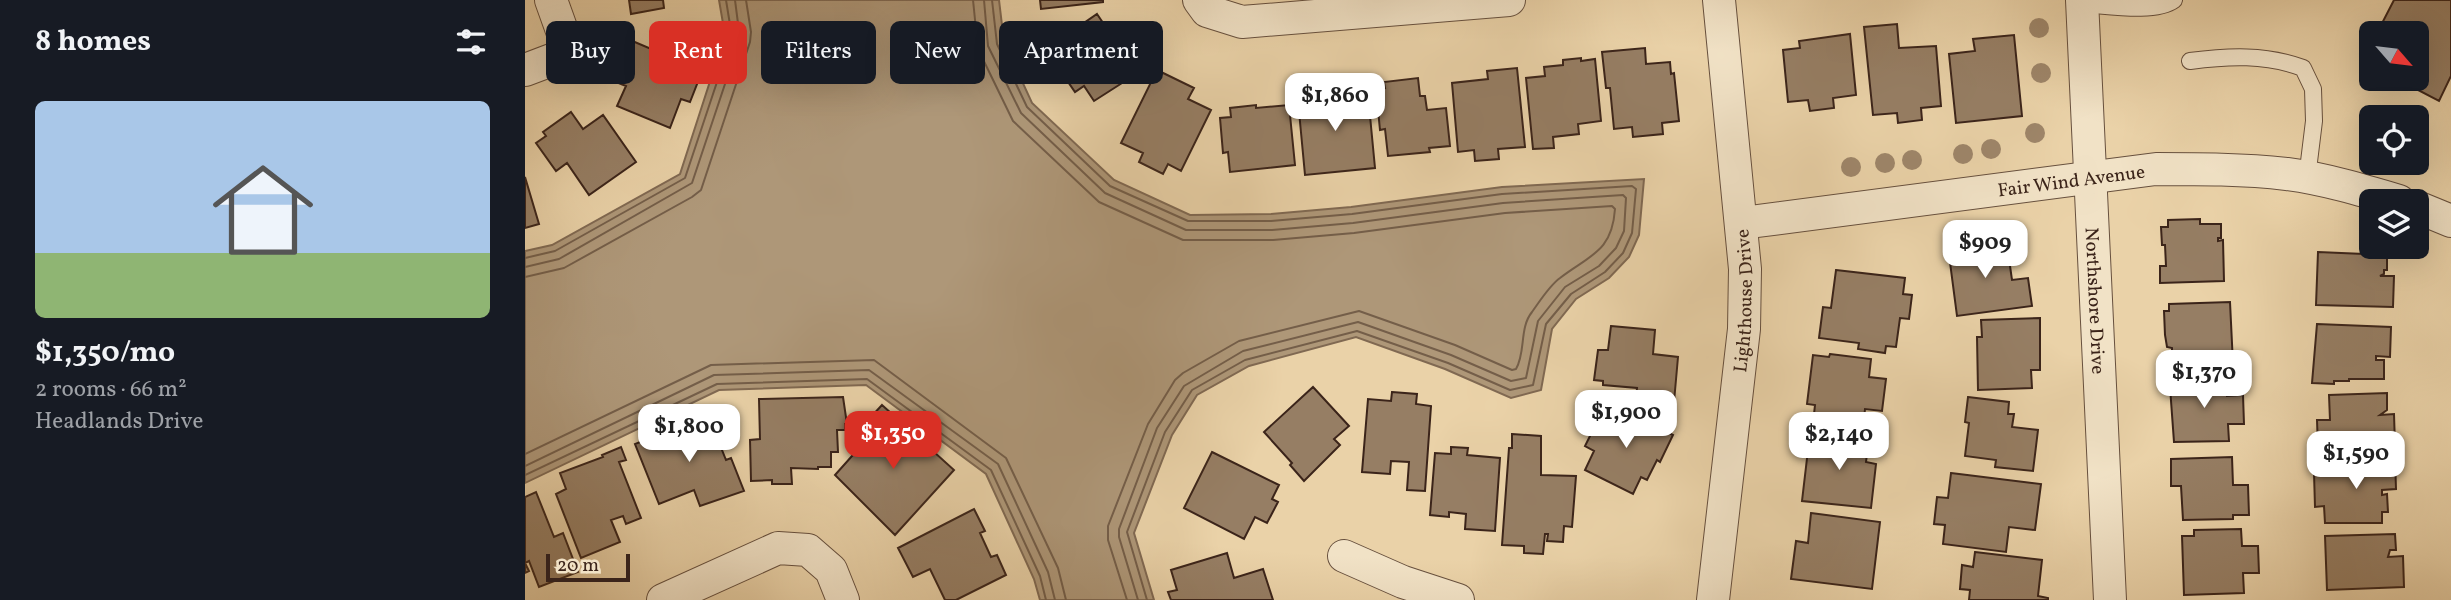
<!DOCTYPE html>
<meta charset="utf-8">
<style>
body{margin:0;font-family:Vollkorn,serif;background:#242831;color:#f1f3f6;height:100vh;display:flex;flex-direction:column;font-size:26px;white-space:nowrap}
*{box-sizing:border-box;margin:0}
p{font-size:23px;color:#9ea1a6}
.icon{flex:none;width:38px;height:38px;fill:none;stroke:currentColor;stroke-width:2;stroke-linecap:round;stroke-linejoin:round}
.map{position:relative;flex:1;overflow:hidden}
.drawer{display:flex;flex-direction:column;background:#171b24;width:525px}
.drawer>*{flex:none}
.guide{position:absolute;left:21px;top:21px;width:665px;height:63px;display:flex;gap:14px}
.needle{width:46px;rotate:118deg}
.fabs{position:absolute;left:1834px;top:21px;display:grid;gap:14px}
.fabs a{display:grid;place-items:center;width:70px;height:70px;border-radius:10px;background:#171b24;box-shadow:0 7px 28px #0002;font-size:35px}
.scale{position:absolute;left:21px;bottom:18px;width:84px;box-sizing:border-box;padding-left:7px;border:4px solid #3b241a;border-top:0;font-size:19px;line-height:24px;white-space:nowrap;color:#3b241a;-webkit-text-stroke:5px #f1e2c6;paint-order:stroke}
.price{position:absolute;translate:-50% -60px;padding:0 16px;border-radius:14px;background:#fff;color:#222;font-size:23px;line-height:46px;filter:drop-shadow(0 2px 4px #0008)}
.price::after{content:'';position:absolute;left:50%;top:42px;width:21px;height:16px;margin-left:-10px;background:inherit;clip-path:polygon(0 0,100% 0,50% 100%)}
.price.active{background:#d93025;color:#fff}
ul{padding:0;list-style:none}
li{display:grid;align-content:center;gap:14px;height:371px;padding:0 35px}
li span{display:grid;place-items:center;height:217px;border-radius:10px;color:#555}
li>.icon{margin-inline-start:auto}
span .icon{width:126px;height:126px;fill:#fffc;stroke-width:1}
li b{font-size:30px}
h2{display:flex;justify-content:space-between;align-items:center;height:84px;padding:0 35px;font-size:30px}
.chip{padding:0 24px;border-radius:10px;background:#171b24;box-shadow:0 7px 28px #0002;font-size:24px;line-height:63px}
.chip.active{background:#d93025;color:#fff}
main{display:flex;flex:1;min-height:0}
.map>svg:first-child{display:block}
</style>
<main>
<section class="drawer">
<h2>8 homes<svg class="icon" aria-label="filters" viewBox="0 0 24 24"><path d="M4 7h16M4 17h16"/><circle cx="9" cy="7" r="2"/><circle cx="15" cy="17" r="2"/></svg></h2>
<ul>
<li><span style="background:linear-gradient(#a9c7e8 70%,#8fb573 0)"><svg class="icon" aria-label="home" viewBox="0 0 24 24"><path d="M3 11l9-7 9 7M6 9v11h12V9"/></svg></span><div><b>$1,350/mo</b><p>2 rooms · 66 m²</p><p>Headlands Drive</p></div></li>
</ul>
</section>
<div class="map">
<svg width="1926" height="600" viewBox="0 0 1926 600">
<rect width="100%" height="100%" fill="#ead2a8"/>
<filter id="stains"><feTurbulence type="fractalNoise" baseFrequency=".00286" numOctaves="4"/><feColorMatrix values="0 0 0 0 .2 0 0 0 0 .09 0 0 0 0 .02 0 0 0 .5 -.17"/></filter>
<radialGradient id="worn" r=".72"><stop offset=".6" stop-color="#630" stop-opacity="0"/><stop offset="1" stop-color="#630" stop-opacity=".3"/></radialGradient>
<path fill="#ae9778" stroke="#806952" stroke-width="2" d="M 194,0 L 474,0 L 479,42 L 507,103 L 589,180 L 665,215 L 746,214 L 826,207 L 977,187 L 1119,179 L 1114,235 L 1104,257 L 1084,278 L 1051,299 L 1027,329 L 1016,390 L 986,398 L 920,369 L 831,337 L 724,366 L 672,395 L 647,435 L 609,533 L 629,600 L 515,600 L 509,579 L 461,474 L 341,385 L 194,390 L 0,483 L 0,251 L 27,245 L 155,174 L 200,35 Z"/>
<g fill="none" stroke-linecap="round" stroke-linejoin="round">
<path stroke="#745e49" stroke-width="2" d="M 448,0 L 453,49 L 488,121 L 574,202 L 658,240 L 748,240 L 829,233 L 980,213 L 1087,206 L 1090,209 C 1087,252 1065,255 1035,278 C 1024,286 1015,301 1007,312 C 994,328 1001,352 991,369 L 987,370 L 930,345 L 834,311 L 714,341 L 658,373 L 650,380 L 623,424 L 583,526 L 583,540 L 602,600
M 459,0 L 463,46 L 496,113 L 580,193 L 661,230 L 747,230 L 828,223 L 978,203 L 1098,195 L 1101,198 L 1099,231 L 1091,248 L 1074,266 L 1040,287 L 1013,321 L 1001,378 L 986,381 L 926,355 L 833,322 L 718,351 L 659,386 L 632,428 L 594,529 L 594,537 L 613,600
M 467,0 L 472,44 L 502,107 L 585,186 L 663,221 L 746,221 L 827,214 L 977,194 L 1107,186 L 1111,189 L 1107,233 L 1098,253 L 1080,272 L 1046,294 L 1021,324 L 1008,385 L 985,390 L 923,363 L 832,331 L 720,360 L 667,390 L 640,432 L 602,532 L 622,600
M 0,258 L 30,251 L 160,178 L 207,37 L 201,0
M 0,267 L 34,259 L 167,183 L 215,39 L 210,0
M 0,277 L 39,268 L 167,197 L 176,190 L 225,42 L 226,32 L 221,0
M 0,454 L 186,365 L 349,360 L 481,458 L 533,568 L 541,600
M 0,466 L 189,375 L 344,370 L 473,464 L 523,572 L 530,600
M 0,475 L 192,384 L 342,379 L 466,470 L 515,576 L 521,600"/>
</g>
<path fill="#967e64" stroke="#3b241a" stroke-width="2" d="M 104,0 L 138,0 L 139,8 L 106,14 Z
M 515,0 L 578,0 L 578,2 L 516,9 Z
M 1869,0 L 1926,0 L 1926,76 L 1914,101 L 1872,79 L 1892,79 L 1892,33 L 1852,33 Z
M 572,14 L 585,33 L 593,27 L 622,67 L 569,101 L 559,86 L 550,92 L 537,73 L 546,67 L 534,48 L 561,31 L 556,25 Z
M 1372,24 L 1374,48 L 1411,46 L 1416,106 L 1396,108 L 1397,120 L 1373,123 L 1372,113 L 1348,115 L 1339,27 Z
M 1325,34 L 1331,95 L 1308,98 L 1309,108 L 1285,111 L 1283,100 L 1263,102 L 1258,50 L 1275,48 L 1274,41 Z
M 1489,35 L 1497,116 L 1431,123 L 1424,54 L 1450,51 L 1448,39 Z
M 98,37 L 131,51 L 127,60 L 174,79 L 165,102 L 156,99 L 145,128 L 92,106 L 101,86 L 81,78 Z
M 1120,48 L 1121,64 L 1145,62 L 1146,74 L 1149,73 L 1154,121 L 1137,123 L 1138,134 L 1108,137 L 1107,127 L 1089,129 L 1085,88 L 1081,88 L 1077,52 Z
M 1056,58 L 1056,61 L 1070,59 L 1076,121 L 1053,124 L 1054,134 L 1028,137 L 1029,148 L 1008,149 L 1001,78 L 1020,76 L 1019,67 L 1038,65 L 1038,60 Z
M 992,68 L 1000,147 L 973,149 L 974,159 L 950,161 L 949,150 L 933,152 L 927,83 L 963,79 L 962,71 Z
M 632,70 L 669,88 L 663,99 L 686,110 L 656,171 L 643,164 L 638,174 L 614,162 L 618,153 L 596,143 Z
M 893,78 L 895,96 L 900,96 L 902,110 L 921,108 L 925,146 L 904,148 L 905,152 L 863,156 L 860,129 L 855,130 L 851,89 L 860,88 L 859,82 Z
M 802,87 L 805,113 L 821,111 L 820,97 L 843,95 L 850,168 L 780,175 L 772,90 Z
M 731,105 L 731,108 L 764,105 L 770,165 L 705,172 L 703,152 L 698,153 L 695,118 L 706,117 L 705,108 Z
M 46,112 L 58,129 L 78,115 L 111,162 L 64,195 L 42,163 L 31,171 L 11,143 L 21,136 L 18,132 Z
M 0,177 L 14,224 L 0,228 Z
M 1675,219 L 1675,224 L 1696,224 L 1696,238 L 1693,238 L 1693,241 L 1698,240 L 1699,281 L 1635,283 L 1635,266 L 1641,266 L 1640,245 L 1637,245 L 1636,227 L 1643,227 L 1643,220 Z
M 1475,240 L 1477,260 L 1484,259 L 1487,280 L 1503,278 L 1507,306 L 1432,316 L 1423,247 Z
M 1793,252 L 1862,255 L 1862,270 L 1859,270 L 1859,274 L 1855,276 L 1869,276 L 1868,307 L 1791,305 Z
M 1311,270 L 1380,278 L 1378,294 L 1387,295 L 1384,319 L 1375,318 L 1371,347 L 1361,346 L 1360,353 L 1333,349 L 1334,343 L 1294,338 L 1298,307 L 1306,308 Z
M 1705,302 L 1708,364 L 1662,365 L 1661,360 L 1647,361 L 1647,348 L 1642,347 L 1640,335 L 1639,311 L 1644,311 L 1644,304 Z
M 1515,318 L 1515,370 L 1506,370 L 1507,388 L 1453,390 L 1452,337 L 1457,337 L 1456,320 Z
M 1792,324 L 1866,327 L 1865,357 L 1851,356 L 1851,360 L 1859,360 L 1859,379 L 1824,379 L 1824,381 L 1809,381 L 1809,384 L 1787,383 Z
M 1086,326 L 1130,330 L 1128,354 L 1153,357 L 1149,402 L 1111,398 L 1112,388 L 1078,385 L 1078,381 L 1069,380 L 1073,350 L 1083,350 Z
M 1305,354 L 1346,359 L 1344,377 L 1361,379 L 1357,411 L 1340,409 L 1338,429 L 1288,423 L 1290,405 L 1282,404 L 1288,355 L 1304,357 Z
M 1702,376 L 1702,396 L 1718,395 L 1719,424 L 1703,424 L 1704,441 L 1649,442 L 1645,387 L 1655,387 L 1655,377 Z
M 788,387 L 824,426 L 809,439 L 815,445 L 779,481 L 765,465 L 767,463 L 739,432 Z
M 867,392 L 892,394 L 891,404 L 906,406 L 900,491 L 882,490 L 884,462 L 866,461 L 865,474 L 837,472 L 843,399 L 866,401 Z
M 1862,393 L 1862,410 L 1855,415 L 1869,414 L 1870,446 L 1793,449 L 1792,420 L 1805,420 L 1804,395 Z
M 318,397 L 322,424 L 320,424 L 320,430 L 312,430 L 313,452 L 306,452 L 306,467 L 293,467 L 293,469 L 266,468 L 267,484 L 247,484 L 247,480 L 226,481 L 225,440 L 235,439 L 234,399 Z
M 1443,397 L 1484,402 L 1483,414 L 1489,414 L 1487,427 L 1513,430 L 1508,471 L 1470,467 L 1471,460 L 1440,456 L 1444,423 L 1440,422 Z
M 357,405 L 429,470 L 370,535 L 310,475 L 344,437 L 335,429 Z
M 1091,406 L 1148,435 L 1135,462 L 1132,460 L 1122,480 L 1116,477 L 1108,494 L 1060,470 L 1069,451 L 1060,446 L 1070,426 L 1079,431 Z
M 183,415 L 201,460 L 206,458 L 219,491 L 175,506 L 169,490 L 134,504 L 110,444 Z
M 1291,432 L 1344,438 L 1341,462 L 1351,464 L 1346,508 L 1277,501 L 1283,450 L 1289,451 Z
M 987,434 L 1016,436 L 1016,475 L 1051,476 L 1047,527 L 1039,526 L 1038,542 L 1022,541 L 1023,534 L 1020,534 L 1018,554 L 999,553 L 999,546 L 977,545 L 984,448 L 987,448 Z
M 96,447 L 101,460 L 94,462 L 116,518 L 101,524 L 98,516 L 86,520 L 95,542 L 56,558 L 31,494 L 41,489 L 35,473 L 78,457 L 77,455 Z
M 926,447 L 943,448 L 942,455 L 975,458 L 970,531 L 940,529 L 941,514 L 924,512 L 924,517 L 905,515 L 910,453 L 926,454 Z
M 687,452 L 754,485 L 747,499 L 753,502 L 742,523 L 730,517 L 719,539 L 659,508 Z
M 1707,457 L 1708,485 L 1723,485 L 1724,515 L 1708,515 L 1708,519 L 1658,520 L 1656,486 L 1646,486 L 1646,459 Z
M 1870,459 L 1871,489 L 1857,490 L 1857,495 L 1862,494 L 1863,512 L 1857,512 L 1857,523 L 1800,523 L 1799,506 L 1790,507 L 1789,473 L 1813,473 L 1812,461 Z
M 1426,473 L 1516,484 L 1510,530 L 1484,527 L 1481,552 L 1418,544 L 1420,525 L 1409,524 L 1412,497 L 1423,498 Z
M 11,492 L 29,537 L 38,533 L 53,572 L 14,587 L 4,561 L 0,563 L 4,571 L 0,573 L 0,497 Z
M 449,509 L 460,531 L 455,533 L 466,557 L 472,555 L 481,575 L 431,600 L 420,600 L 405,569 L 388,577 L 373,548 Z
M 1286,513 L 1355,522 L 1347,589 L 1266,579 L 1271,541 L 1283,543 Z
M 1716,529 L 1717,546 L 1733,546 L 1734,573 L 1718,573 L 1719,593 L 1659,595 L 1657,536 L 1669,536 L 1669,530 Z
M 1870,534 L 1871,550 L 1865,550 L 1863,557 L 1878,556 L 1879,587 L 1802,590 L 1800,536 Z
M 1450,552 L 1517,560 L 1513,596 L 1523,598 L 1523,600 L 1444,600 L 1445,590 L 1435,589 L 1437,565 L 1448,567 Z
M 702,553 L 709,578 L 738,569 L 748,600 L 646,600 L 643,592 L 652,590 L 646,570 Z"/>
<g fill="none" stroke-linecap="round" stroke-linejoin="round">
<defs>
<path id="service" d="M 1557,4 C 1580,5 1630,14 1649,0
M 1665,61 C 1703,56 1741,54 1778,68 L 1788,89 L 1789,121 L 1782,178"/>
<g id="minor">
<path d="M 674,0 L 682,11 L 717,22 L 984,0"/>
<path id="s1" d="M 1557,0 L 1585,600"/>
<path d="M 0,70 L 45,53 L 26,0"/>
<path d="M 1892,207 L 1926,221"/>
<path id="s2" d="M 1217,223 L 1631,169 C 1675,169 1718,169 1762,174 C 1800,179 1837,190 1874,201"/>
<path d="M 819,556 L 878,582 L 933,600"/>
<path d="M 138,600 L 253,548 L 283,550 L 306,570 L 318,600"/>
<path id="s3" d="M 1188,600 L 1219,329 L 1220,269 L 1194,0"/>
</g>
</defs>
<use href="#service" stroke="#67503e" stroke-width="18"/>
<use href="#minor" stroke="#67503e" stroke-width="34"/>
<use href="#service" stroke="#f1e2c6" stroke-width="16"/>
<use href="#minor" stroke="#f1e2c6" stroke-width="32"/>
</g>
<g fill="#9e866a">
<circle cx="1514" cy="28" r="10"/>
<circle cx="1516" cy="73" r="10"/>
<circle cx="1510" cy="133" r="10"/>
<circle cx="1466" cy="149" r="10"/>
<circle cx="1438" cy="154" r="10"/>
<circle cx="1387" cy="160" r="10"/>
<circle cx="1360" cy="163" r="10"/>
<circle cx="1326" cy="167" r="10"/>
</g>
<g text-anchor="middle" stroke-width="5" stroke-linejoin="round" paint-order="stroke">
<g font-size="19" fill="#3b241a" stroke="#f1e2c6">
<text dy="7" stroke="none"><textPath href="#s2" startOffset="332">Fair Wind Avenue</textPath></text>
<text dy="7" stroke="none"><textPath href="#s3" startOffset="301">Lighthouse Drive</textPath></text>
<text dy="7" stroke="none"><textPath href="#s1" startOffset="301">Northshore Drive</textPath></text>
</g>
</g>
<rect width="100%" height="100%" filter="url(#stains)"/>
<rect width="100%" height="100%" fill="url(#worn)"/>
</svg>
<div class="fabs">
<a><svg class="needle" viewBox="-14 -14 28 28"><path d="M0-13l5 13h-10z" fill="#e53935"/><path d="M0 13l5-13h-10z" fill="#9ea1a6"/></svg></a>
<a><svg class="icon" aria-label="locate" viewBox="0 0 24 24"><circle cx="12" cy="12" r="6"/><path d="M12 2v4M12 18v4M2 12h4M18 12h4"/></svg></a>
<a><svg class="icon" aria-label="layers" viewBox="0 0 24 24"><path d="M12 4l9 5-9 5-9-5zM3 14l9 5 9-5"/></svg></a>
</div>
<div class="scale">20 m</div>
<b class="price" style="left:810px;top:133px">$1,860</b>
<b class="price" style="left:1460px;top:280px">$909</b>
<b class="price" style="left:1679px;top:410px">$1,370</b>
<b class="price" style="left:1101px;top:450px">$1,900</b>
<b class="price" style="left:164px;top:464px">$1,800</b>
<b class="price active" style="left:368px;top:471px">$1,350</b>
<b class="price" style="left:1314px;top:472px">$2,140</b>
<b class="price" style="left:1831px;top:491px">$1,590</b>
<div class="guide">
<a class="chip">Buy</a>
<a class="chip active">Rent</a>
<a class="chip">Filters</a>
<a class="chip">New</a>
<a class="chip">Apartment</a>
</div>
</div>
</main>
